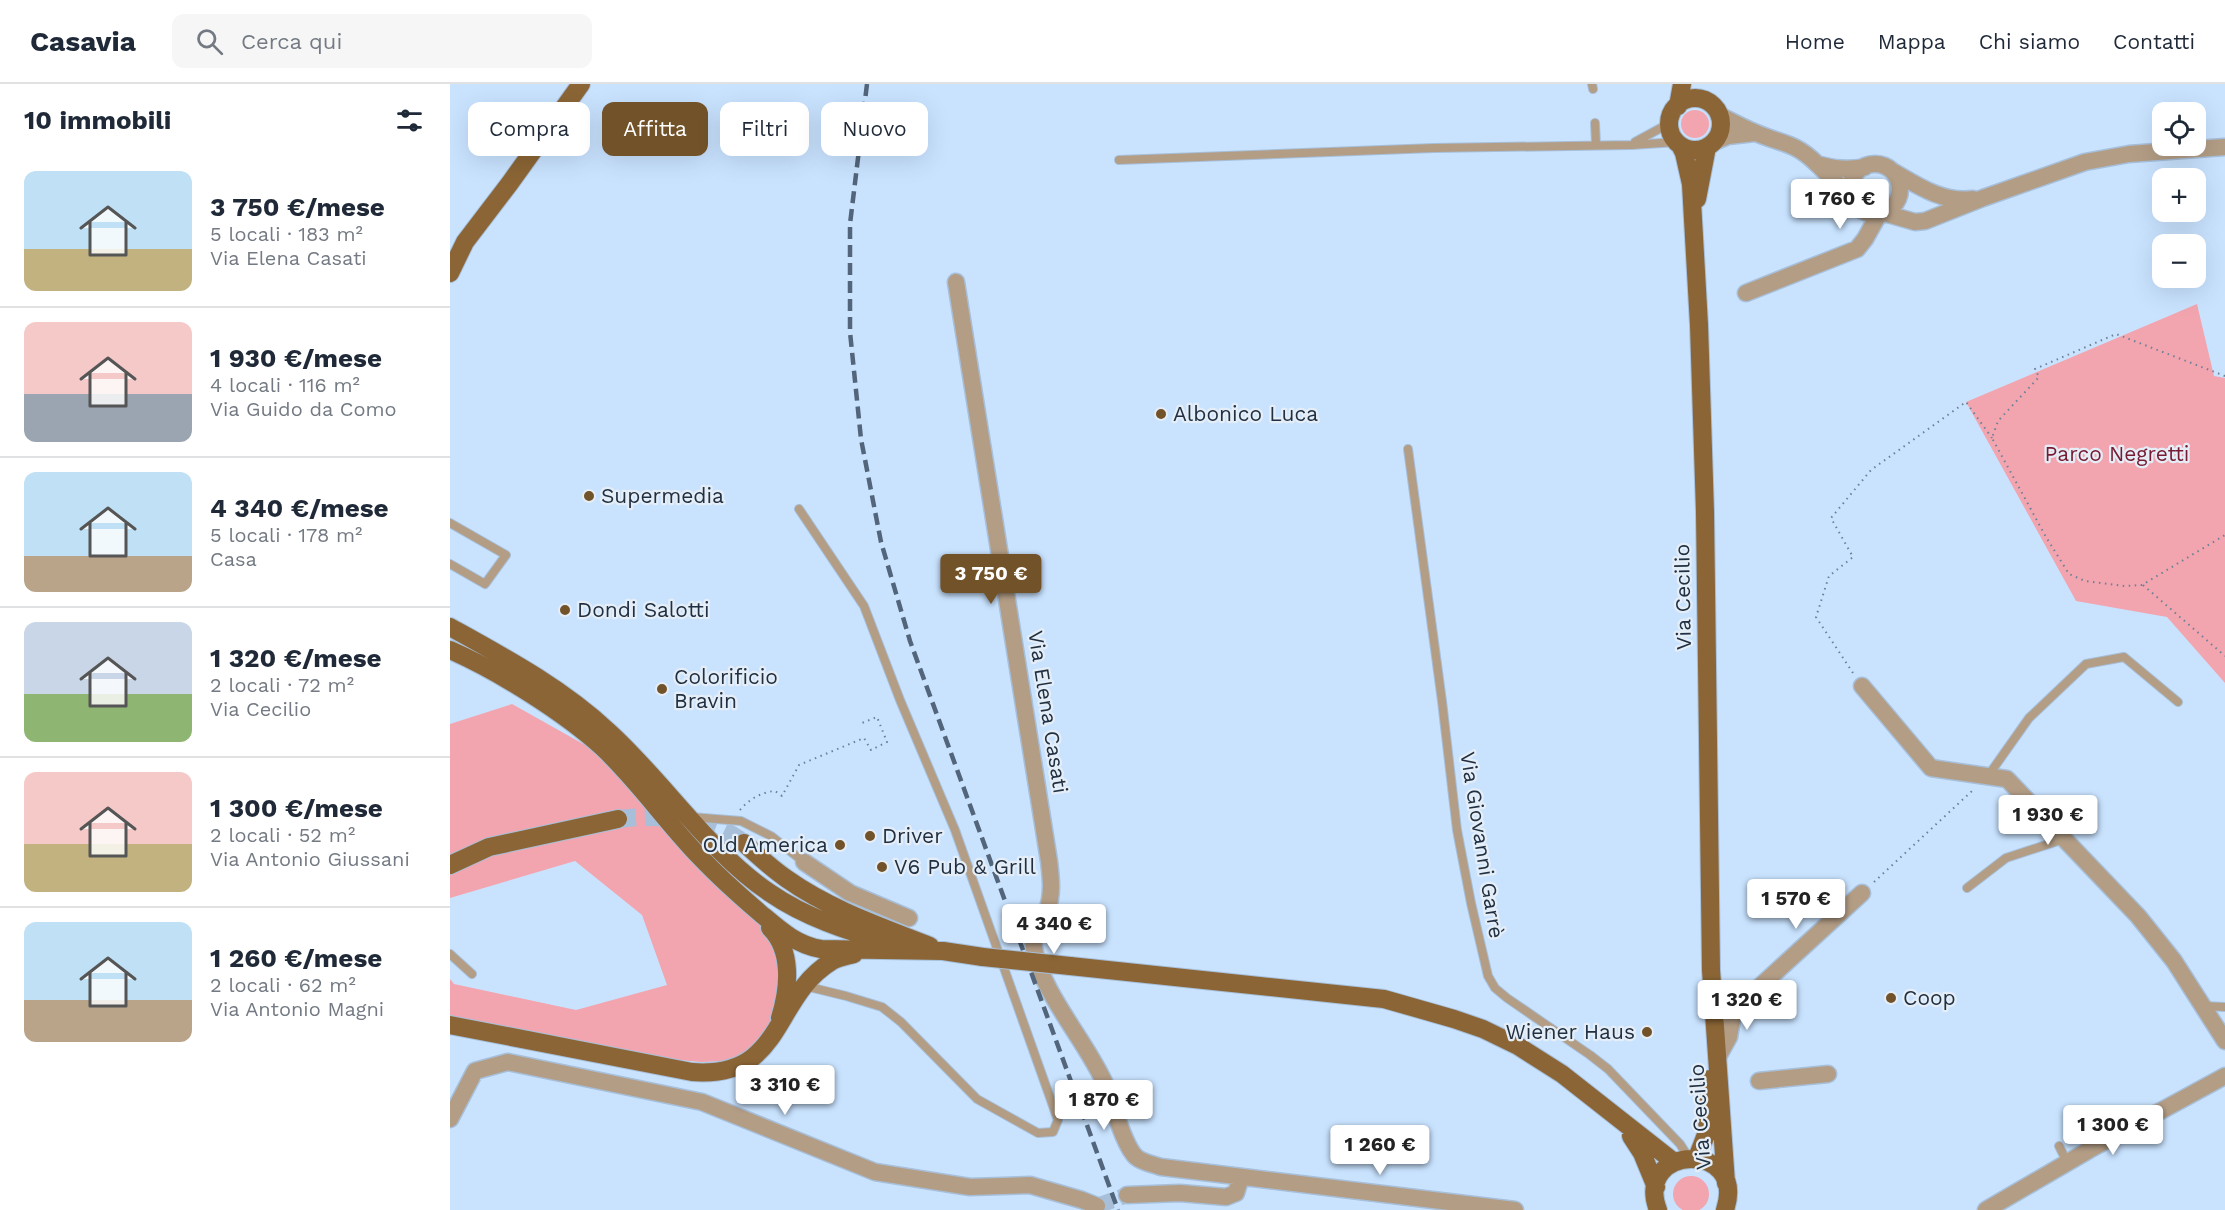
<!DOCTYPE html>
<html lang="it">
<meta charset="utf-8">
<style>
body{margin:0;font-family:"Work Sans",sans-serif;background:#f6f6f7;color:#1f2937;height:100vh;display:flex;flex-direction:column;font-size:22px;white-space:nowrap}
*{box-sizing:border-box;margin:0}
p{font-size:20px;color:#747a83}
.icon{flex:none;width:33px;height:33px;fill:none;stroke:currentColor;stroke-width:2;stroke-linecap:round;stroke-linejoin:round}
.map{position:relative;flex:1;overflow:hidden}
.panel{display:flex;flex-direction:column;background:#fff;width:450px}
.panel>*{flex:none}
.top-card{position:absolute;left:18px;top:18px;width:570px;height:54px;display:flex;gap:12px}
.controls{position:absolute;left:1702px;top:18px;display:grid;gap:12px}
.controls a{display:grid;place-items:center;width:54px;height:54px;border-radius:12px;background:#fff;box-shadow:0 6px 24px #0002;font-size:30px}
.price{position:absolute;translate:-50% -51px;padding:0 14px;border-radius:6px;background:#fff;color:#222;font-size:20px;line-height:39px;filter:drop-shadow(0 2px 3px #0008)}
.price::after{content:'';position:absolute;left:50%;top:36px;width:18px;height:14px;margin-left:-9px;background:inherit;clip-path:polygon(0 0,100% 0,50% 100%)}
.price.current{background:#725228;color:#fff}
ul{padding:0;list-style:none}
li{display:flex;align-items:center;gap:18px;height:150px;padding:0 24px}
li+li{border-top:2px solid #e0e1e3}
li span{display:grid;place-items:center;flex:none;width:168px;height:120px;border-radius:12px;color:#555}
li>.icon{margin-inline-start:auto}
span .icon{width:72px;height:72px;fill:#fffc;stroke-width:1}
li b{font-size:26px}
h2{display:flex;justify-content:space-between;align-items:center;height:72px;padding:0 24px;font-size:26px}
.pill{padding:0 21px;border-radius:12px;background:#fff;box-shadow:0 6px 24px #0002;font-size:21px;line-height:54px}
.pill.current{background:#725228;color:#fff}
header{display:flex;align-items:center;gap:36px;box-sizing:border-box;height:84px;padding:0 30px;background:#fff;border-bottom:2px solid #e0e1e3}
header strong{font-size:28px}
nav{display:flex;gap:33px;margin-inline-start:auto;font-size:21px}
.search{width:420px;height:54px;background:#f6f6f7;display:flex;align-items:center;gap:15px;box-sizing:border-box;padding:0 21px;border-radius:12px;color:#747a83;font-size:22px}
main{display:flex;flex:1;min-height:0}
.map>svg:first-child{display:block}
</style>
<header>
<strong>Casavia</strong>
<div class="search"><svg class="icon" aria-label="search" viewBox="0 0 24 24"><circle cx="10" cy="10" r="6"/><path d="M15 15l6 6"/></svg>Cerca qui</div>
<nav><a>Home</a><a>Mappa</a><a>Chi siamo</a><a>Contatti</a></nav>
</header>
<main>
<section class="panel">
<h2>10 immobili<svg class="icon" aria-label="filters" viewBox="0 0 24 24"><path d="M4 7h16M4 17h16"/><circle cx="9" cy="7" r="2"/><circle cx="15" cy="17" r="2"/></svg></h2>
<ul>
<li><span style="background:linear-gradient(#bfe0f5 65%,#c2b280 0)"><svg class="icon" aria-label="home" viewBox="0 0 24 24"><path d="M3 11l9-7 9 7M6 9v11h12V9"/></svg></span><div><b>3 750 €/mese</b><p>5 locali · 183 m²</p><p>Via Elena Casati</p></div></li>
<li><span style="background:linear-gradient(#f6c9c9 60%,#9aa5b1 0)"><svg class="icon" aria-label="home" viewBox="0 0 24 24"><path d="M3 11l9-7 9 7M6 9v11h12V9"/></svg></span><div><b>1 930 €/mese</b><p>4 locali · 116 m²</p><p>Via Guido da Como</p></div></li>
<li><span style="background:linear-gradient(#bfe0f5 70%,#b9a48a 0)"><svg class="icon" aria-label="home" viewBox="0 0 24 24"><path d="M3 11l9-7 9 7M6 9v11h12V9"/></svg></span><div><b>4 340 €/mese</b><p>5 locali · 178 m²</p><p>Casa</p></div></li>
<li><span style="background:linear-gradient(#c9d6e8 60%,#8fb573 0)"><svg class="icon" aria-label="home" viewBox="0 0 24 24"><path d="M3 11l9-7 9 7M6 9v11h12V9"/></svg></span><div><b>1 320 €/mese</b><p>2 locali · 72 m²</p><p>Via Cecilio</p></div></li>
<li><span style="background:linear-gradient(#f6c9c9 60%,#c2b280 0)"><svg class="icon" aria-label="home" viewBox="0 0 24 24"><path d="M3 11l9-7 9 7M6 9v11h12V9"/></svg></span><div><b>1 300 €/mese</b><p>2 locali · 52 m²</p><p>Via Antonio Giussani</p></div></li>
<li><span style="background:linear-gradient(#bfe0f5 65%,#b9a48a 0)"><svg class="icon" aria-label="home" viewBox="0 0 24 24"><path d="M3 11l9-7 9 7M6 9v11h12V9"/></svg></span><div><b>1 260 €/mese</b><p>2 locali · 62 m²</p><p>Via Antonio Magni</p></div></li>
</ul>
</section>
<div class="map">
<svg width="1775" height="1126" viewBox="0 0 1775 1126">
<rect width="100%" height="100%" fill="#c9e3ff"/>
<path fill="#f2a5af" d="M1231 40a14 14 0 1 1 28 0a14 14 0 1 1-28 0Z
M 1747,220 L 1764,292 L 1775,294 L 1775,599 L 1717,533 L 1626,517 L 1516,318 Z
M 62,620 L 160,675 L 320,847 L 331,885 L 324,932 L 316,946 L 303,963 L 292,972 L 277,977 L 251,978 L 217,975 L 0,932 L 0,895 L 4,900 L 126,926 L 217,901 L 192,831 L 125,777 L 0,814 L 0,640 Z
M1223 1110a18 18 0 1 1 36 0a18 18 0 1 1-36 0Z"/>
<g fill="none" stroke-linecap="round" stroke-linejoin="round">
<path stroke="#a7bfd9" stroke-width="16" stroke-dasharray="16 8" stroke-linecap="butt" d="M 647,1122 L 677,1111"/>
<path stroke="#a7bfd9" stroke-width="18" stroke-dasharray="18 9" stroke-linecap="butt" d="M 168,735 C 208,730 261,733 294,759"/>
<defs>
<path id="lane" d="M 1142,0 L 1143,5
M 1145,39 L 1146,61
M 1185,58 L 1220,39
M 669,76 L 984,64 L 1181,61 L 1227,58
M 958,365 L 992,617 L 1007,746 L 1021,819 L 1038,892 L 1045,904 L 1057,914 L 1140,971 L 1158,985 L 1230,1060 L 1239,1074
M 349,425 L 414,522 L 450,616 L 505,746 L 608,1036 L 603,1048 L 588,1049 L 527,1015 L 451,938 L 432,923 L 396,912 L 355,902
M 0,439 L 56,471 L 35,500 L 0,480
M 1538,692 L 1579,634 L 1636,580 L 1674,573 L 1728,618
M 241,733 L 291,737 L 321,752 L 354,778
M 1517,804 L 1556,774 L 1614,755
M 0,870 L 22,890
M 1754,922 L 1775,923
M 1631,1050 L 1639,1066
M 1609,1062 L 1617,1078"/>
<path id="street" d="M 1269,31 C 1281,37 1292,43 1304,48 C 1330,60 1344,57 1367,80
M 1264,58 L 1278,52 L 1305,49
M1400 105a25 25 0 1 1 50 0a25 25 0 1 1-50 0Z
M 1444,88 C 1468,102 1493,119 1523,115
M 1402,114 L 1367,80 C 1384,85 1397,86 1415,83
M 1434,129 L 1465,138 L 1475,137 L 1533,114 L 1635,78 L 1679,70 L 1775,63
M 506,198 L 599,777 C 601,794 603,810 597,827 C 593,840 581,850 584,864 C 591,909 638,959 656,1002 C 663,1019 673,1061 686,1073 C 693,1079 703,1080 711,1083 L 1065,1126
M 1296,209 L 1407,165 L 1415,155 L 1429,130
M 1412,602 L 1481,684 L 1557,695 L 1688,832 L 1724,877 L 1775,957
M 354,778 L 400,809 L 459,834
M 1264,906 L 1304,908
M 1269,971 L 1279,953 L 1283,930 L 1304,908 L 1412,809
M 1309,997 L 1378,990
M 0,1035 L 25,987 L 58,978 L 252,1018 L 425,1088 L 520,1103 L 580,1101 L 632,1116 L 647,1122 L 645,1126
M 677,1111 L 730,1109 L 776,1113 L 786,1109 L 791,1093
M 1536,1126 L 1639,1066 L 1775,992"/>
<path id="primary" d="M1219 40a26 26 0 1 1 52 0a26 26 0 1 1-52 0Z
M 1228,22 L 1232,0
M 1230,61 L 1234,69 L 1241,100 L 1249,241 L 1255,428 L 1261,886 L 1276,1099
M 1247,115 L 1257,63
M 0,189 L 15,158 L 60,99 L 131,0
M 0,543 C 56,574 112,604 159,648 C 214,698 259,768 320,809 C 355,833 397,847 437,858
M 0,566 C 48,587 115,629 153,664 C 189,698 216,738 250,773 C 269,793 289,811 310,829 C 329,845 346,861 371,865 L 493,867 L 533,873
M 294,759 C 307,771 321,784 337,795 C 379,825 432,843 480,862
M 0,781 L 39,763 L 168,735
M 320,844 C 343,867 339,905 330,934
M 620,882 L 934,915 L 1004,935 L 1033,945 L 1068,962 L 1112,990 L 1224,1078
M 0,941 L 242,988 C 335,995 321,914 382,877 C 389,873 397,872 404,870
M 1181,1052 L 1192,1069 L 1206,1103
M 1247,1074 L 1257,1048 L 1260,995
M 1208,1126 C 1183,1060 1298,1056 1275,1126"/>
</defs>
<use href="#lane" stroke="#a7bfd9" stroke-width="10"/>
<use href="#street" stroke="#a7bfd9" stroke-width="19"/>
<use href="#primary" stroke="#a7bfd9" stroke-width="20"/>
<path stroke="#6c8197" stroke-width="2" stroke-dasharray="1.5 4.5" stroke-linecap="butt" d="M 1775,292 L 1666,250 L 1585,285 L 1589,293 L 1548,337 L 1542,354 L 1596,453 L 1619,490 L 1635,497 L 1674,502 L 1692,501 L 1775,451
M 1693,501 L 1775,572
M 1403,589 L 1366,533 L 1379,492 L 1403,473 L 1381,434 L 1421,386 L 1516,318 L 1542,354
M 290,726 C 299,715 312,708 325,707 L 332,712 L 349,681 L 414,654 L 421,666 L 437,658 L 427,633 L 412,639
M 1424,798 L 1523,706"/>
<use href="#lane" stroke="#b39d85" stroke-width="8"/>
<use href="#street" stroke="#b39d85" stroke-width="16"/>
<use href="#primary" stroke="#8b6535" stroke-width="18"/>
<path stroke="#52657a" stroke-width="4.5" stroke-dasharray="12 6" stroke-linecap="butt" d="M 417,0 L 400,140 L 400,248 L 411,355 L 431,458 L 460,557 L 668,1126"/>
<defs>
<path id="primary-bridge" d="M 533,873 L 620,882"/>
</defs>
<use href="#primary-bridge" stroke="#a7bfd9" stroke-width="20" stroke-linecap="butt"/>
<use href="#primary-bridge" stroke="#8b6535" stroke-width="18"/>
</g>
<g fill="#725228" stroke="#e5eef7" stroke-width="2">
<circle cx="711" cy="330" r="6"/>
<circle cx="139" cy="412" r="6"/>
<circle cx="115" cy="526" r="6"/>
<circle cx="212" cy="605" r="6"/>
<circle cx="420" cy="752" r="6"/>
<circle cx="390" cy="761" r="6"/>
<circle cx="432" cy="783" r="6"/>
<circle cx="1441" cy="914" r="6"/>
<circle cx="1197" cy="948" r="6"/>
</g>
<g text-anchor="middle" stroke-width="4.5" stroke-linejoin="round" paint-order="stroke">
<g font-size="21" fill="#203042" stroke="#e5eef7" text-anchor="start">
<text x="723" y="337">Albonico Luca</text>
<text x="151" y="419">Supermedia</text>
<text x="127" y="533">Dondi Salotti</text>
<text x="224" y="600">Colorificio<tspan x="224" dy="24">Bravin</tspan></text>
<text x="432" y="759">Driver</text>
<text x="378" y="768" text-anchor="end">Old America</text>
<text x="444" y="790">V6 Pub &amp; Grill</text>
<text x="1453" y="921">Coop</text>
<text x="1185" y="955" text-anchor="end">Wiener Haus</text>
</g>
<g font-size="21" fill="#761b32" stroke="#e5eef7">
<text x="1667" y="377">Parco Negretti</text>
</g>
<g font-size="21" fill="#203042" stroke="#e5eef7">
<text transform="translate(1233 513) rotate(-91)" y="7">Via Cecilio</text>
<text transform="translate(598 628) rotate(81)" y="7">Via Elena Casati</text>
<text transform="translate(1032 761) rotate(81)" y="7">Via Giovanni Garrè</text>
<text transform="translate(1250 1033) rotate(-94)" y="7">Via Cecilio</text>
</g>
</g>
</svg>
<div class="controls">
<a><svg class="icon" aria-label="locate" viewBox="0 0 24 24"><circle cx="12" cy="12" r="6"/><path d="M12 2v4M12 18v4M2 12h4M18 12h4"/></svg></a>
<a>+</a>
<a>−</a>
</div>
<b class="price" style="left:1390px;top:146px">1 760 €</b>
<b class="price current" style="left:541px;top:521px">3 750 €</b>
<b class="price" style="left:1598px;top:762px">1 930 €</b>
<b class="price" style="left:1346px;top:846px">1 570 €</b>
<b class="price" style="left:604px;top:871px">4 340 €</b>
<b class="price" style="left:1297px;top:947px">1 320 €</b>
<b class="price" style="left:335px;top:1032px">3 310 €</b>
<b class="price" style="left:654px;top:1047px">1 870 €</b>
<b class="price" style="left:1663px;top:1072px">1 300 €</b>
<b class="price" style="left:930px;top:1092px">1 260 €</b>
<div class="top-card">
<a class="pill">Compra</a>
<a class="pill current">Affitta</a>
<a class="pill">Filtri</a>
<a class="pill">Nuovo</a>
</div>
</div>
</main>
